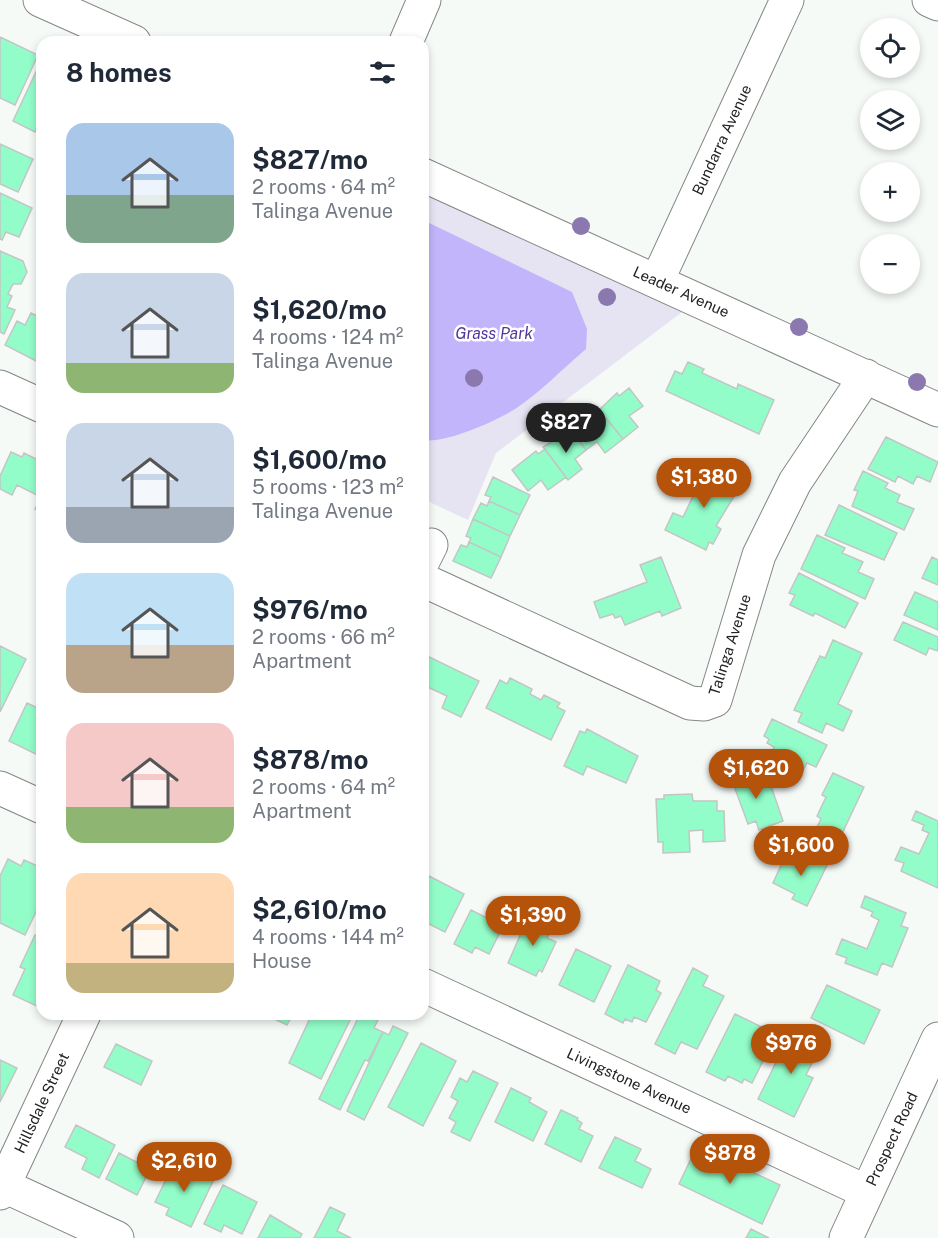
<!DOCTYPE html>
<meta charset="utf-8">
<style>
body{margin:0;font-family:"Public Sans",sans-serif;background:#f2f2f3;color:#1f2937;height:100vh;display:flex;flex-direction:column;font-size:22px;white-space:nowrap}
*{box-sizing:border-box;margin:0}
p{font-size:20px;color:#747a83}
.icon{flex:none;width:33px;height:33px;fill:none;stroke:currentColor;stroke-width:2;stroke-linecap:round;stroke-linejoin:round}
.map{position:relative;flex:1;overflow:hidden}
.drawer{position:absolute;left:36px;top:36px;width:393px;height:984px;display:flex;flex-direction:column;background:#fff;border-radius:18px;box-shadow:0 3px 9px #0003}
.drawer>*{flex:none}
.controls{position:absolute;left:860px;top:18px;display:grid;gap:12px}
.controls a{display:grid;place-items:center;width:60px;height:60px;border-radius:50%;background:#fff;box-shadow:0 3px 9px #0003;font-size:30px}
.price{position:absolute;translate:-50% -51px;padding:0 14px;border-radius:21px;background:#b45309;color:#fff;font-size:20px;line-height:39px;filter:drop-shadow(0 2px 3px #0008)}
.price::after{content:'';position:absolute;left:50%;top:36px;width:18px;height:14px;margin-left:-9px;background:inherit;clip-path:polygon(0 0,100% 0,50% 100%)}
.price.selected{background:#222;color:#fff}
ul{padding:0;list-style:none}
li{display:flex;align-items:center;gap:18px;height:150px;padding:0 30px}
li span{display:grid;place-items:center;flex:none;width:168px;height:120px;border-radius:18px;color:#555}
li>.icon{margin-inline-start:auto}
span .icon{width:72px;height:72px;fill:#fffc;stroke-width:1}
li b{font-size:26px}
h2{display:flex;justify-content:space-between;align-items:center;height:72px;padding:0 30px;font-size:26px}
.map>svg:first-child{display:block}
</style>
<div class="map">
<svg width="938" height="1238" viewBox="0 0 938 1238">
<rect width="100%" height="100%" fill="#f5faf7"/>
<path fill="#e6e4f3" d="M 423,189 L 686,309 L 496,453 L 468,520 L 423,499 Z"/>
<path fill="#c2b5fb" d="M 423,220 L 572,292 L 587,329 L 586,349 C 563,368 540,393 515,409 C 496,421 445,444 423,440 Z"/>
<path fill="#93fdc9" stroke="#c2c6c4" stroke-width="1.5" d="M 0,37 L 38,55 L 15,105 L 0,98 Z
M 42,59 L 42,118 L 35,132 L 13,121 Z
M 0,144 L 33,159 L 18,192 L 0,184 Z
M 0,193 L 32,208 L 19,237 L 6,232 L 2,240 L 0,239 Z
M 0,251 L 23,261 L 27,272 L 21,284 L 13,284 L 8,294 L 12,296 L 7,307 L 15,310 L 4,334 L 0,332 Z
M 31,313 L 41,318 L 42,316 L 42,364 L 5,345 L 17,321 L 25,325 Z
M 688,362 L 704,369 L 702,373 L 737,389 L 738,384 L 774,400 L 759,434 L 666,391 L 675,371 L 682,374 Z
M 629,388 L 643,406 L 629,416 L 638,427 L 623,439 L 599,410 L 617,393 L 619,396 Z
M 597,407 L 623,439 L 605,453 L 597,442 L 586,450 L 571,430 Z
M 571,430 L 586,450 L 575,459 L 582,469 L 568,480 L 543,447 Z
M 886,437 L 938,462 L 930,482 L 917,476 L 913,484 L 898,476 L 895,482 L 868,469 Z
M 545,449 L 566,477 L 548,490 L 541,480 L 528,491 L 512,470 L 536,451 L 538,454 Z
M 11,452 L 22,457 L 24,453 L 42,462 L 42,512 L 35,509 L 41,497 L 17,485 L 12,495 L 0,489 L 0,476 Z
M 697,468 L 704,471 L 706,468 L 734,481 L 730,490 L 736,493 L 716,526 L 721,529 L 713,544 L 709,542 L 706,550 L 665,530 L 673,513 L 683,517 L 697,488 L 689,484 Z
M 863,471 L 888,483 L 885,488 L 900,495 L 897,502 L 914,509 L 904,530 L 852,506 L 858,491 L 854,490 Z
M 493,477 L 530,495 L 520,515 L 489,501 L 491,497 L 485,495 Z
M 489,501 L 520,515 L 510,536 L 473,519 L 481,503 L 487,506 Z
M 839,505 L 897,533 L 884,560 L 825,535 Z
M 473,519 L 510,536 L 501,557 L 469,542 L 471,538 L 466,536 Z
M 817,535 L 845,548 L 842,553 L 863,562 L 858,572 L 874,579 L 865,599 L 801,569 Z
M 469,542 L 501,557 L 491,578 L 453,561 L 461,545 L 467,547 Z
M 661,557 L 681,608 L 662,616 L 660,611 L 625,625 L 621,616 L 615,618 L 613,614 L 600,618 L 594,602 L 647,582 L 640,565 Z
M 932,557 L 938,560 L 938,585 L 922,578 Z
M 799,573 L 858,603 L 845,628 L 815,613 L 813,616 L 790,605 L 795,595 L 789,593 Z
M 915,592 L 938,602 L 938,630 L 904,615 Z
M 903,622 L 938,637 L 938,651 L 929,648 L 926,655 L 894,640 Z
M 833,640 L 862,653 L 838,704 L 852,711 L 843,731 L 826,723 L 822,733 L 798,722 L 802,713 L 794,710 L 820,656 L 825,658 Z
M 0,646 L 26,659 L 0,712 Z
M 423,654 L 479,681 L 461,717 L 442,708 L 447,696 L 423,685 Z
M 510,678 L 532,689 L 530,694 L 541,700 L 544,695 L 560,703 L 557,707 L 565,711 L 551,740 L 486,708 L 500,680 L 507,684 Z
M 27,703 L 42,710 L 42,757 L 9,741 Z
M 772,719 L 827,745 L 816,767 L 807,763 L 802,772 L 770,757 L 774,747 L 767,743 L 769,739 L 764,736 Z
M 587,729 L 638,756 L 626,783 L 587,766 L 583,775 L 564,766 L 580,731 L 585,733 Z
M 749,768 L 754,782 L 761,779 L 763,785 L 770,783 L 783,821 L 759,830 L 756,821 L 748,824 L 730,775 Z
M 833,773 L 864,787 L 839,840 L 816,829 L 821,819 L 817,816 L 826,797 L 822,795 Z
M 692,794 L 693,801 L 717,801 L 717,811 L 724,811 L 725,841 L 703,842 L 703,830 L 689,831 L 690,852 L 663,853 L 663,842 L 658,842 L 656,799 L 664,799 L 664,795 Z
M 916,811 L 938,821 L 938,888 L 901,871 L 904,863 L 895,860 L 901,847 L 919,854 L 929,833 L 922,830 L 924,825 L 912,820 Z
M 797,854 L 806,859 L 808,854 L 828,863 L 807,906 L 792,899 L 795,894 L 773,883 L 783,861 L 792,865 Z
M 8,859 L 21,866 L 24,860 L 42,868 L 42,899 L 25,935 L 0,923 L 0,876 Z
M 429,876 L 464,894 L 445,932 L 423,921 L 423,887 Z
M 865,896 L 906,913 L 901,926 L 908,928 L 892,967 L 882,963 L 877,975 L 845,963 L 847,958 L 836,954 L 842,939 L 867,949 L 879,920 L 871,916 L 873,912 L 861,907 Z
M 471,910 L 503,926 L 489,954 L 475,947 L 472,953 L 454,944 Z
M 529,915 L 553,926 L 547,938 L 556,942 L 542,972 L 539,970 L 536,976 L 508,963 Z
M 42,932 L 42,999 L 39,1007 L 13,995 L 25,969 L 20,967 L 35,935 L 39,937 Z
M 576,949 L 611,966 L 594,1002 L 559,985 Z
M 628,965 L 660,981 L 656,990 L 661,993 L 646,1022 L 634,1017 L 632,1022 L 625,1019 L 623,1023 L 605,1014 Z
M 693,968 L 708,976 L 703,986 L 724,996 L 697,1049 L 681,1042 L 675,1054 L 655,1044 Z
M 827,985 L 880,1010 L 864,1044 L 811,1018 Z
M 264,1014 L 293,1014 L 287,1025 Z
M 312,1014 L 353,1014 L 321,1079 L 289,1063 Z
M 360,1014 L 378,1020 L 374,1028 L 383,1032 L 368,1061 L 365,1060 L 340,1110 L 319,1099 Z
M 735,1014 L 770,1031 L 757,1057 L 763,1061 L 752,1083 L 744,1079 L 742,1083 L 728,1076 L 725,1081 L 706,1072 Z
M 393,1026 L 408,1033 L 364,1120 L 347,1111 L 383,1032 L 389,1035 Z
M 792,1030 L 821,1045 L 806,1075 L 813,1078 L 794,1117 L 758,1099 Z
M 421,1043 L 456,1061 L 423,1126 L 388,1107 Z
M 116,1044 L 152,1061 L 141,1085 L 104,1067 Z
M 0,1060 L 17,1068 L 0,1102 Z
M 473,1071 L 498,1083 L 470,1141 L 451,1132 L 456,1122 L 449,1118 L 458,1101 L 451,1097 L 460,1078 L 467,1082 Z
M 511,1088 L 531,1098 L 529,1102 L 547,1112 L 533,1141 L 495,1122 Z
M 561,1110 L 578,1118 L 577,1120 L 582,1123 L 579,1129 L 593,1136 L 581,1162 L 545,1144 Z
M 76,1125 L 115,1145 L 99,1178 L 82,1169 L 87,1158 L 65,1147 Z
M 615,1137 L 641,1149 L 635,1161 L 651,1169 L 642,1188 L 599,1168 Z
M 697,1146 L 780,1185 L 762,1224 L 679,1184 Z
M 119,1153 L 150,1169 L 137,1195 L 106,1179 Z
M 175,1161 L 214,1179 L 191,1227 L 166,1215 L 169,1208 L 155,1202 Z
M 223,1185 L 257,1202 L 242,1234 L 224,1225 L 221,1232 L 204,1224 Z
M 330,1207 L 345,1214 L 337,1231 L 351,1238 L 314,1238 Z
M 270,1215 L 302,1234 L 300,1238 L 258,1238 Z
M 751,1229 L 769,1238 L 746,1238 Z"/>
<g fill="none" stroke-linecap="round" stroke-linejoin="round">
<defs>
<path id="minor" d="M 40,0 L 134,42
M 929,0 L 938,4
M 406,42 L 424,0
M 423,175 L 938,410
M 657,281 L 787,0
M 0,387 L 42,406
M 423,561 L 431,545
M 423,580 L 690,703 L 704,704 L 715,700 L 759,555 L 795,482 L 866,376
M 0,788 L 42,807
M 423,985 L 867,1192
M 0,1184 L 117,1238
M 0,1193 L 84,1014"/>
<path id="major" d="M 846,1238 L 938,1039"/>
</defs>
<use href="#minor" stroke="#848785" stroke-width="35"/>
<use href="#major" stroke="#848785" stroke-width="35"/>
<use href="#minor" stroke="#fff" stroke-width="33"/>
<use href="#major" stroke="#fff" stroke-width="33"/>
</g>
<g fill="#8b78ae">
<circle cx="581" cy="226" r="9"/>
<circle cx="607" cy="297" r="9"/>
<circle cx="799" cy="327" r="9"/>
<circle cx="474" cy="378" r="9"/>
<circle cx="917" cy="382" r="9"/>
</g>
<g text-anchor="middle" stroke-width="5" stroke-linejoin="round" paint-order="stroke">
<g font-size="15" fill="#222423" stroke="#fff">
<text transform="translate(722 140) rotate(-65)" y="5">Bundarra Avenue</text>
<text transform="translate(681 292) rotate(24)" y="5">Leader Avenue</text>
<text transform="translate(730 645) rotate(-72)" y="5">Talinga Avenue</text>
<text transform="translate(629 1081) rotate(25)" y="5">Livingstone Avenue</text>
<text transform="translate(42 1103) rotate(-65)" y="5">Hillsdale Street</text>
<text transform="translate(892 1139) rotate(-65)" y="5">Prospect Road</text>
</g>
<g font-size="16" font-style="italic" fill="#54379a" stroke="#fff">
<text x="494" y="339">Grass Park</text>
</g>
</g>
</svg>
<div class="controls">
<a><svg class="icon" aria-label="locate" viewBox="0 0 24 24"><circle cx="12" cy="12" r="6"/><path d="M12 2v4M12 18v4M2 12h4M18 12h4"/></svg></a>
<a><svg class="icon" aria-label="layers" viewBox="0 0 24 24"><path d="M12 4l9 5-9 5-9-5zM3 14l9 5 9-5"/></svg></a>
<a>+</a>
<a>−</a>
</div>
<b class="price selected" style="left:566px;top:454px">$827</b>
<b class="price" style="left:704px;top:509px">$1,380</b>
<b class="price" style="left:756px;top:800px">$1,620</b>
<b class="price" style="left:801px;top:877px">$1,600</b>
<b class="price" style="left:533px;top:947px">$1,390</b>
<b class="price" style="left:791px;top:1075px">$976</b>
<b class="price" style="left:730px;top:1185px">$878</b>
<b class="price" style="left:184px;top:1193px">$2,610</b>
<section class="drawer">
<h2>8 homes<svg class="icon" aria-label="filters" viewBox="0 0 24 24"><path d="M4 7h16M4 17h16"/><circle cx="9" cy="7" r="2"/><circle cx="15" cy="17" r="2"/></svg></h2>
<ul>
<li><span style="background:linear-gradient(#a9c7e8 60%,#7fa58c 0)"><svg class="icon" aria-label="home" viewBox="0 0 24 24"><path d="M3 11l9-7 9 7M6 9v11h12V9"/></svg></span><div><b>$827/mo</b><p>2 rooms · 64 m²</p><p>Talinga Avenue</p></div></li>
<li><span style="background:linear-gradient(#c9d6e8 75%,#8fb573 0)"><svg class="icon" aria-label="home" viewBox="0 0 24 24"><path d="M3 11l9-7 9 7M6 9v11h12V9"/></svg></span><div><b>$1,620/mo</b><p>4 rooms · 124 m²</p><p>Talinga Avenue</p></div></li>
<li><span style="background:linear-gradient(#c9d6e8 70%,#9aa5b1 0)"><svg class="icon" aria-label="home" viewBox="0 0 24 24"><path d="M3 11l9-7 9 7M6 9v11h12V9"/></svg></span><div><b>$1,600/mo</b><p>5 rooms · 123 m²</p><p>Talinga Avenue</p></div></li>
<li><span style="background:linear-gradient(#bfe0f5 60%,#b9a48a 0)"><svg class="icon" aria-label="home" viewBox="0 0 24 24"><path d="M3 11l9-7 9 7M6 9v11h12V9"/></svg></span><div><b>$976/mo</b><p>2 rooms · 66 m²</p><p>Apartment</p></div></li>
<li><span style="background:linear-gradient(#f6c9c9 70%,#8fb573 0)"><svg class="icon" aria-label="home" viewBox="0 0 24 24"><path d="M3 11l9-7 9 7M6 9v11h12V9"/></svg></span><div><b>$878/mo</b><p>2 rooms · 64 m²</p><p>Apartment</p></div></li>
<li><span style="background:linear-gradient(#ffd9b3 75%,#c2b280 0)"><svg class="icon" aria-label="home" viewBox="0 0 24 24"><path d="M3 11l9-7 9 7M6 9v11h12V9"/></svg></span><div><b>$2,610/mo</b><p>4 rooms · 144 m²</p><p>House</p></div></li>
</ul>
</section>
</div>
